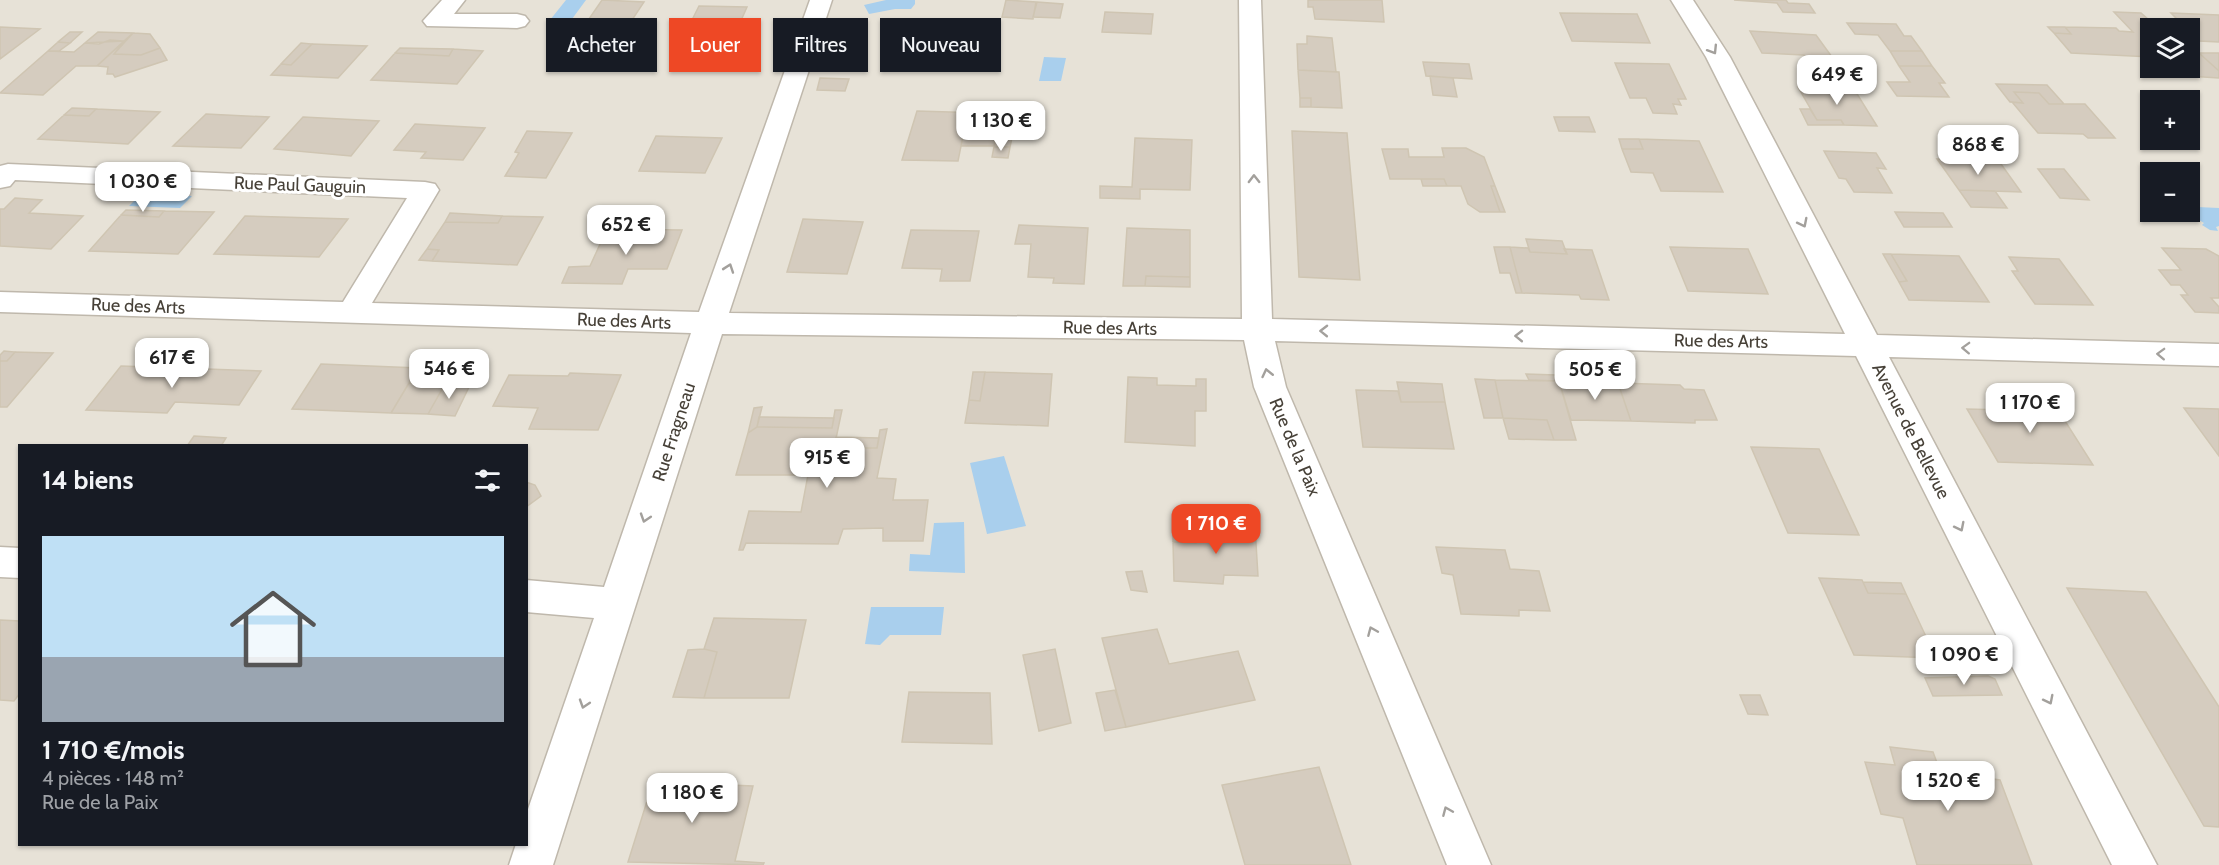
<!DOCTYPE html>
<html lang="fr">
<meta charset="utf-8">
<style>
body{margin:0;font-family:Cabin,sans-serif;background:#20242c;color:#f1f3f6;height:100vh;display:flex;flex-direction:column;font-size:22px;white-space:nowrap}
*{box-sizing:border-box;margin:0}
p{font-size:20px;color:#9ea1a6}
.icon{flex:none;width:33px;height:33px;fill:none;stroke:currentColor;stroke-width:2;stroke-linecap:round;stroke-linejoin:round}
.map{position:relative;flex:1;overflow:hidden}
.side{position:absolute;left:18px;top:444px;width:510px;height:402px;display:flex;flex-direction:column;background:#171b24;border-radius:0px;box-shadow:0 2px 4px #0004}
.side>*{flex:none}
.hud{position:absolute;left:546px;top:18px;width:570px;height:54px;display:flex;gap:12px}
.controls{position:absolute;left:2140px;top:18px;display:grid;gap:12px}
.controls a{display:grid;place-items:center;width:60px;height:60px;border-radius:0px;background:#171b24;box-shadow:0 2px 4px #0004;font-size:30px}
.price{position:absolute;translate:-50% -51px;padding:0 14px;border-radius:12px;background:#fff;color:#222;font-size:20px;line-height:39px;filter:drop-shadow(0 2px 3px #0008)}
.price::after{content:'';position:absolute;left:50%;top:36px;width:18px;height:14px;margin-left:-9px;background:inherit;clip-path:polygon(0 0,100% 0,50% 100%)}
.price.active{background:#ee4825;color:#fff}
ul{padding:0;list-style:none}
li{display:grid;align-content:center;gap:12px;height:318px;padding:0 24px}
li+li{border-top:2px solid #363941}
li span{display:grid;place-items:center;height:186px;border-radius:0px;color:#555}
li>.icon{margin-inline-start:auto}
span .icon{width:108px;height:108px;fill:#fffc;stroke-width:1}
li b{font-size:26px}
h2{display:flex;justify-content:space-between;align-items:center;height:72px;padding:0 24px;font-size:26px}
.pill{padding:0 21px;border-radius:0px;background:#171b24;box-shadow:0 2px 4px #0004;font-size:21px;line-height:54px}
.pill.active{background:#ee4825;color:#fff}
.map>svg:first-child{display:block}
</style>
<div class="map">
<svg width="2219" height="865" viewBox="0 0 2219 865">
<rect width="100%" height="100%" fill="#f3f1e9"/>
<path fill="#e7e2d7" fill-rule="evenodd" d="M 0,0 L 2219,0 L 2219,865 L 0,865 ZM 2151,28 L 2190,28 L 2190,68 L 2151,68 ZM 2151,100 L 2190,100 L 2190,140 L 2151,140 ZM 2151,172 L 2190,172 L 2190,212 L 2151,212 ZM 20,446 L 526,446 L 526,844 L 20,844 Z"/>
<path fill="#a9cfed" d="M 566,0 L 586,0 L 572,19 L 550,20 Z
M 886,0 L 915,0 L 915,4 L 911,9 L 895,9 L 869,14 L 864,5 Z
M 1044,57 L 1066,58 L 1061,81 L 1039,81 Z
M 141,194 L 192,196 L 180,208 L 129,206 Z
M 2197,207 L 2219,208 L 2219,226 L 2216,227 L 2218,231 L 2210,230 L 2202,225 L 2204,223 L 2191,215 L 2191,210 Z
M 1004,456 L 1026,526 L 987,534 L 970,463 Z
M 964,522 L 965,573 L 909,571 L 910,554 L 930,555 L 934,523 Z
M 871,607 L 944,607 L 941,635 L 890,635 L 880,645 L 865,644 Z"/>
<path fill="#d5ccbf" stroke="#cfc5b2" stroke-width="1.5" d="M 602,0 L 644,2 L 620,38 L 625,38 L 618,48 L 571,45 Z
M 1006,0 L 1036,2 L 1033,19 L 1002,17 Z
M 1308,0 L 1382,0 L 1384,22 L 1315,19 L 1313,7 L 1308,7 Z
M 1734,0 L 1786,0 L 1788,3 L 1809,4 L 1815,13 L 1783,12 L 1777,3 Z
M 1037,2 L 1063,4 L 1060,18 L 1033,17 Z
M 699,6 L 747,7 L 731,43 L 681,42 Z
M 1105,12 L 1153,14 L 1151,34 L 1102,32 Z
M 2114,12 L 2141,13 L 2158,28 L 2151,28 L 2151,57 L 2071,53 L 2054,33 L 2071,34 L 2065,27 L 2116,28 L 2119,31 L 2133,32 Z
M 1560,13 L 1637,14 L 1650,43 L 1572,41 Z
M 2171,13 L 2219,15 L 2219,42 L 2199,41 L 2190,33 L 2190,28 L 2186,28 Z
M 942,20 L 1000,22 L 996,35 L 999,37 L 994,40 L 991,49 L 934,44 Z
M 1847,23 L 1896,24 L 1904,36 L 1911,36 L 1922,51 L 1890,51 L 1878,35 L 1855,34 Z
M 0,27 L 40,29 L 0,59 Z
M 2048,27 L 2065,27 L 2071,34 L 2054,33 Z
M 1750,31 L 1816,35 L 1840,68 L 1811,67 L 1804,55 L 1762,53 Z
M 70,32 L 82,32 L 70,43 L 58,42 Z
M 98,32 L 133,33 L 124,41 L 85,43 Z
M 133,33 L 150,34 L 160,48 L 141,55 L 114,54 Z
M 1307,36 L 1332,38 L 1336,72 L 1298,70 L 1297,44 L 1307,44 Z
M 110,40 L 124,41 L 97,66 L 76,66 L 43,95 L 0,93 L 48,51 L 74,52 L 85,43 L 99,44 Z
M 124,41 L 114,54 L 141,55 L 160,48 L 167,60 L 115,77 L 113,74 L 107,74 L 108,67 L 97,66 Z
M 58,42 L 70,43 L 59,51 L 48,51 Z
M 301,43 L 312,44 L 291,65 L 281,64 Z
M 312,44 L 367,46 L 338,78 L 271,75 L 281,64 L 291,65 Z
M 400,48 L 453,49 L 449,56 L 395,53 Z
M 453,49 L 483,51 L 457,84 L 371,80 L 395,53 L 449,56 Z
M 1890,51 L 1922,51 L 1932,66 L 1899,66 Z
M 2190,53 L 2199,53 L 2219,71 L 2219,78 L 2172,75 L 2164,68 L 2190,68 Z
M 2199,53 L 2219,53 L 2219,71 Z
M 1423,62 L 1469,64 L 1472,79 L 1426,76 Z
M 1615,63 L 1669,64 L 1686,99 L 1678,99 L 1681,105 L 1673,104 L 1677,114 L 1653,113 L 1646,98 L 1630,98 Z
M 1899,66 L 1932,66 L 1945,83 L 1939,83 L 1949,97 L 1897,96 L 1887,82 L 1910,82 Z
M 1298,70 L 1339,72 L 1342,108 L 1311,107 L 1311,98 L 1300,98 Z
M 1430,76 L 1453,78 L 1457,97 L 1433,95 Z
M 820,78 L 849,79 L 845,91 L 817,90 Z
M 1996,84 L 2047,85 L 2064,104 L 2049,104 L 2039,93 L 2014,92 L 2023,103 L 2010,102 Z
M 1798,87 L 1854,89 L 1877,126 L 1844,125 L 1841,120 L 1817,120 Z
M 2014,92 L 2039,93 L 2049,104 L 2085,104 L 2115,138 L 2088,138 L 2083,134 L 2038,133 L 2012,102 L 2023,103 Z
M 1300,98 L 1311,98 L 1311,107 L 1300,107 Z
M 72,108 L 96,109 L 89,116 L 64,115 Z
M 96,109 L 160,112 L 128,144 L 38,139 L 64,115 L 89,116 Z
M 1800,109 L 1810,109 L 1817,120 L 1841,120 L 1844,125 L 1808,125 Z
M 917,111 L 1017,114 L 1010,147 L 994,147 L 996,136 L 963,136 L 958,161 L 902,160 Z
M 206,114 L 269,117 L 241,148 L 173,146 Z
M 303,117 L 379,121 L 351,156 L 274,149 Z
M 1554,117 L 1589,117 L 1595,132 L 1559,131 Z
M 415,124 L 485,128 L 463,160 L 421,158 L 426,152 L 394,150 Z
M 1979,127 L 1995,128 L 2015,156 L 1999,156 Z
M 527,131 L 572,133 L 546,178 L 505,176 L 519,153 L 515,152 Z
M 1292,131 L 1347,133 L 1360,280 L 1299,277 Z
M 656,136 L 722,138 L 705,173 L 639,171 Z
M 963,136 L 996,136 L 994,146 L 961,146 Z
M 1135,138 L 1192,140 L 1190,190 L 1140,189 L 1140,199 L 1100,198 L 1100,186 L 1132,187 Z
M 1619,139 L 1639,139 L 1643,149 L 1622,149 Z
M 1639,139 L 1699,141 L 1723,192 L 1661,191 L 1653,173 L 1631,172 L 1622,149 L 1643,149 Z
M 994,147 L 1010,147 L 1008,158 L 992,157 Z
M 1442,148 L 1466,148 L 1484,157 L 1495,186 L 1491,186 L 1500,212 L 1480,212 L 1468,204 L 1461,186 L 1447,186 L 1444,179 L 1390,179 L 1382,149 L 1408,149 L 1409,157 L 1444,157 Z
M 1824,151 L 1876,153 L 1886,169 L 1877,168 L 1892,193 L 1854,192 L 1846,179 L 1839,178 Z
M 1937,159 L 1980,159 L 1984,163 L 2001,164 L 2021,192 L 1959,190 Z
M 2038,169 L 2064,169 L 2089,200 L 2060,198 Z
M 1421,179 L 1444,179 L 1447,186 L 1423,186 Z
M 1491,186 L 1495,186 L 1505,212 L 1500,212 Z
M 1959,190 L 1995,191 L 2007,208 L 1971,207 Z
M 15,198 L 42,200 L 29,213 L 83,216 L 51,249 L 0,246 L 0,209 L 4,209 Z
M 126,210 L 164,211 L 159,217 L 121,215 Z
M 164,211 L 214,212 L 178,254 L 89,251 L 121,215 L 159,217 Z
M 1895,212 L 1943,213 L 1952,227 L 1904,227 Z
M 450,213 L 502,216 L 498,223 L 445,222 Z
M 245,216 L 348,219 L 319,257 L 214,254 Z
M 502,216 L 543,217 L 517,265 L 432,261 L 439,250 L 427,249 L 445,222 L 498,223 Z
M 803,219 L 863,222 L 847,274 L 787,272 Z
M 1019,225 L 1088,228 L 1084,284 L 1053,283 L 1054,278 L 1028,277 L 1031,244 L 1015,244 Z
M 1127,228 L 1190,230 L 1190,277 L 1146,276 L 1145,286 L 1123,286 Z
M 607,229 L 682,230 L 667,269 L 628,269 L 622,284 L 562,283 L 569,267 L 590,266 Z
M 911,230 L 979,231 L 970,281 L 940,281 L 942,269 L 902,268 Z
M 1526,239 L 1562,241 L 1567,254 L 1530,252 Z
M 1494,247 L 1510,247 L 1522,293 L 1516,293 L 1510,273 L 1500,273 Z
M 1510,247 L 1528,248 L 1530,252 L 1567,254 L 1564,249 L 1592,250 L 1609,300 L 1581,299 L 1579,295 L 1522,293 Z
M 1670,247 L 1748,249 L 1768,294 L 1688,291 Z
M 2162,248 L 2206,249 L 2219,256 L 2219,298 L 2211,298 L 2219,307 L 2219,313 L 2195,312 L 2181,295 L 2188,295 L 2180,285 L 2171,285 L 2159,270 L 2181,270 Z
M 427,249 L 439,250 L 432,261 L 419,260 Z
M 1883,254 L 1891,254 L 1907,281 L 1899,282 Z
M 1891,254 L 1959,256 L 1989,302 L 1909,300 L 1899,282 L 1907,281 Z
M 2009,257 L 2059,259 L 2093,305 L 2035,304 L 2012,271 L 2018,271 Z
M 1146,276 L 1190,277 L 1190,287 L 1145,286 Z
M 4,351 L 15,352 L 7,361 L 0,361 L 0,355 Z
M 15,352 L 53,353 L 7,407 L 0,407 L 0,361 L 7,361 Z
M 321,364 L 418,368 L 391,413 L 292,409 Z
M 121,366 L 261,371 L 239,405 L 175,402 L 167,413 L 86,410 Z
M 973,372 L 985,372 L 980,401 L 969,400 Z
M 985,372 L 1052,374 L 1048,426 L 965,423 L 969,400 L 980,401 Z
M 570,373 L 621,375 L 598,430 L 529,429 L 538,408 L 493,406 L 509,375 L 568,376 Z
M 1526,374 L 1556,375 L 1559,381 L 1529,380 Z
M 1128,377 L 1157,378 L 1157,385 L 1196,386 L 1196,379 L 1206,379 L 1206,411 L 1195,411 L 1195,446 L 1125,442 Z
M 1475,379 L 1495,380 L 1503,418 L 1484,418 Z
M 1495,380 L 1559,381 L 1576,440 L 1554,440 L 1547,420 L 1503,418 Z
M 1559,381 L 1618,383 L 1631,421 L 1571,420 Z
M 1397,382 L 1442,384 L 1445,402 L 1401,402 Z
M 409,383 L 445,384 L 428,414 L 391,413 Z
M 1618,383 L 1680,385 L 1684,389 L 1704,390 L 1717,420 L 1695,420 L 1695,423 L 1631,421 Z
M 445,384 L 470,385 L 455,416 L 428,414 Z
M 1356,390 L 1398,391 L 1401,402 L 1445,402 L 1454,449 L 1363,447 Z
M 2003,402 L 2053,402 L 2093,465 L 1998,462 L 1967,409 L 2007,410 Z
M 762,407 L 757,427 L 748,433 L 754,408 Z
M 2184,408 L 2219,409 L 2219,456 Z
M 835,410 L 842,410 L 834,448 L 877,448 L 880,430 L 887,429 L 877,478 L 896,479 L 893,500 L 928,500 L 923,541 L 883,541 L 883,528 L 843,529 L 838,544 L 746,543 L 743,550 L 739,550 L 749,511 L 801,512 L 808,475 L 736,475 L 748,433 L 757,427 L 832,428 Z
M 759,417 L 834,418 L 832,428 L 757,427 Z
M 1503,418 L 1547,420 L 1554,440 L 1509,439 Z
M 194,436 L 226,438 L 221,446 L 187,446 Z
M 836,437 L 879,438 L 877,448 L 834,448 Z
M 1751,447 L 1819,449 L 1859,535 L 1788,533 Z
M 526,482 L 535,485 L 541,496 L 526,507 Z
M 1173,511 L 1195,511 L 1196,543 L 1173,542 Z
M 1195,511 L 1255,514 L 1255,527 L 1195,524 Z
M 1195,524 L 1255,527 L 1258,576 L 1224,575 L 1223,584 L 1174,581 L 1173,542 L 1196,543 Z
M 1436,547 L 1505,550 L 1510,569 L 1539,571 L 1550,611 L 1519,610 L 1519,616 L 1461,614 L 1453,575 L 1442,573 Z
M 1142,571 L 1147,592 L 1131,590 L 1126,572 Z
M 1819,578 L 1862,580 L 1868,593 L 1906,594 L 1936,658 L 1854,655 Z
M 1863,582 L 1901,583 L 1906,594 L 1868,593 Z
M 2067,588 L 2146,592 L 2219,707 L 2219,827 L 2204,826 Z
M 714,618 L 806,620 L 789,698 L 704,698 L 717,652 L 704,649 Z
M 0,620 L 20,621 L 20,693 L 14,701 L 0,700 Z
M 1157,629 L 1169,664 L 1238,651 L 1255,700 L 1126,727 L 1102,638 Z
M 704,649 L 717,652 L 704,698 L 673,697 L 688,650 Z
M 1055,649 L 1071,723 L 1039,731 L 1023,655 Z
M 1988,676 L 1995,679 L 2002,695 L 1933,696 L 1925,678 Z
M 1115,690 L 1126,727 L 1105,731 L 1096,693 Z
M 909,692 L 990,693 L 992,744 L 902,742 Z
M 1740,695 L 1760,695 L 1768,715 L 1748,714 Z
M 1890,747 L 1933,752 L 1940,771 L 2000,780 L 2032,865 L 1917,865 L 1903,818 L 1881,814 L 1865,762 L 1895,765 Z
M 1319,767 L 1351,865 L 1245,865 L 1222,785 Z
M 653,782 L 753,786 L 735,861 L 764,863 L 763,865 L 628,862 Z"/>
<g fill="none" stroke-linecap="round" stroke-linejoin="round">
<defs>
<path id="minor" d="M 442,0 L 465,0 L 454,14 L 517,14 L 525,16 L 529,21 L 525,26 L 517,28 L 427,26 L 423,21 Z
M 810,0 L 832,0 L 729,313 L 1242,319 L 1239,0 L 1261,0 L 1272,319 L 1845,334 L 1706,57 L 1671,0 L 1693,0 L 1730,57 L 1877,335 L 2219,344 L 2219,366 L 1889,357 L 2157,865 L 2112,865 L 1856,356 L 1275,341 L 1286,387 L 1491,865 L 1447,865 L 1254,387 L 1244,340 L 722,334 L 553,865 L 509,865 L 516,844 L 526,844 L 526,815 L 594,618 L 526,612 L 526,580 L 604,587 L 691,333 L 0,312 L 0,292 L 343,302 L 407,198 L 15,180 L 10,186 L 0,188 L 0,166 L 8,164 L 425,182 L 435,184 L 439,190 L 372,303 L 699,312 Z
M 0,547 L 20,548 L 20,578 L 0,577 Z"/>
</defs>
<use href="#minor" stroke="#bfb8ac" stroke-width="3"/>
<use href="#minor" fill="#fff" fill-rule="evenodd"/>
</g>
<defs><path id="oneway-chevron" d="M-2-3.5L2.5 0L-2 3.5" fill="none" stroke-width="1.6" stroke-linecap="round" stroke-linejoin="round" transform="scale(1.5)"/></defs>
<g stroke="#a3a09c">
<use href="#oneway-chevron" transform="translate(1713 50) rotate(58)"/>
<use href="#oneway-chevron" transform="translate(1254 179) rotate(-91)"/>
<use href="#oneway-chevron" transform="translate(1803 223) rotate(63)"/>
<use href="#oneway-chevron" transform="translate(729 268) rotate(-71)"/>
<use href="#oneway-chevron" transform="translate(1324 331) rotate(-179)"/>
<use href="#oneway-chevron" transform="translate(1519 336) rotate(-179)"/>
<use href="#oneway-chevron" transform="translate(1966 348) rotate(-178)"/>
<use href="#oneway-chevron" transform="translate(2161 354) rotate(-178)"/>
<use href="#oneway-chevron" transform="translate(1267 373) rotate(-103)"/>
<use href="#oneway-chevron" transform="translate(645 518) rotate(108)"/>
<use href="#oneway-chevron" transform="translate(1960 527) rotate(63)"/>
<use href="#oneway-chevron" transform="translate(1372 631) rotate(-113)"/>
<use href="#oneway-chevron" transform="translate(2049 700) rotate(63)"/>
<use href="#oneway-chevron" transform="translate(584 704) rotate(108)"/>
<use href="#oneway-chevron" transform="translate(1447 811) rotate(-113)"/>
</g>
<g text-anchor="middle" stroke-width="6" stroke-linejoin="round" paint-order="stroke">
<g font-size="18" fill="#474138" stroke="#fff">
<text transform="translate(300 185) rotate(2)" y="6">Rue Paul Gauguin</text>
<text transform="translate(138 306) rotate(2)" y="6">Rue des Arts</text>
<text transform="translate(624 321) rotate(2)" y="6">Rue des Arts</text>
<text transform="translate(1110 328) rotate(1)" y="6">Rue des Arts</text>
<text transform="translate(1721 341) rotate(1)" y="6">Rue des Arts</text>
<text transform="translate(1911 431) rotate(63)" y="6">Avenue de Bellevue</text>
<text transform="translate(674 432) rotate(-72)" y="6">Rue Fragneau</text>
<text transform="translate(1295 447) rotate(67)" y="6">Rue de la Paix</text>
</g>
</g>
</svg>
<div class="controls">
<a><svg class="icon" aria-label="layers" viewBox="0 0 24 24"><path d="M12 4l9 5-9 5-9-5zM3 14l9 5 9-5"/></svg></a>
<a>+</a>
<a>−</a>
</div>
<b class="price" style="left:1837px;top:106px">649 €</b>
<b class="price" style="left:1001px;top:152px">1 130 €</b>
<b class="price" style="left:1978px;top:176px">868 €</b>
<b class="price" style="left:143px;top:213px">1 030 €</b>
<b class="price" style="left:626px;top:256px">652 €</b>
<b class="price" style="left:172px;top:389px">617 €</b>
<b class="price" style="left:449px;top:400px">546 €</b>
<b class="price" style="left:1595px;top:401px">505 €</b>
<b class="price" style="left:2030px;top:434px">1 170 €</b>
<b class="price" style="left:827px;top:489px">915 €</b>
<b class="price active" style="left:1216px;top:555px">1 710 €</b>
<b class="price" style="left:1964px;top:686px">1 090 €</b>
<b class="price" style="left:1948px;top:812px">1 520 €</b>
<b class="price" style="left:692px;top:824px">1 180 €</b>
<div class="hud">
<a class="pill">Acheter</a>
<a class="pill active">Louer</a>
<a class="pill">Filtres</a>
<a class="pill">Nouveau</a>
</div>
<section class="side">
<h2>14 biens<svg class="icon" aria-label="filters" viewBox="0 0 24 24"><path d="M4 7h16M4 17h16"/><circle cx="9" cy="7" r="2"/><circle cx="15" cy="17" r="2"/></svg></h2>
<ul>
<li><span style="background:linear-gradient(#bfe0f5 65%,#9aa5b1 0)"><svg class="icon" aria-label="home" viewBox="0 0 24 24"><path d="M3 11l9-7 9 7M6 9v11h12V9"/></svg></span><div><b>1 710 €/mois</b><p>4 pièces · 148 m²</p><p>Rue de la Paix</p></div></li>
</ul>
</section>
</div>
